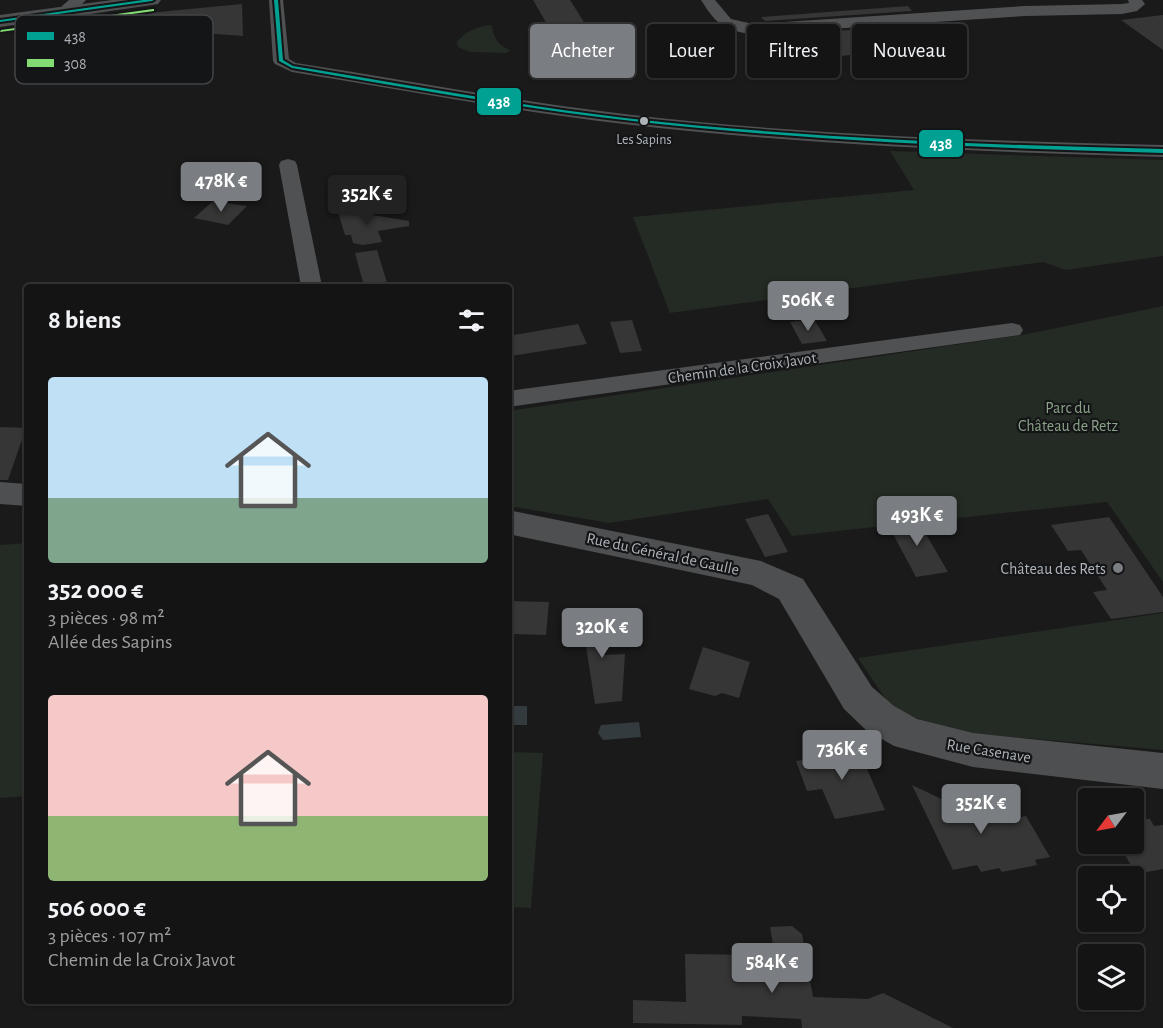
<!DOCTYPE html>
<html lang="fr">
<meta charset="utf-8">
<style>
body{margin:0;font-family:"Alegreya Sans",sans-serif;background:#1d1d1d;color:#f1f3f6;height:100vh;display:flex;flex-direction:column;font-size:22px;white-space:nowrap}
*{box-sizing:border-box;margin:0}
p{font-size:20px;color:#9d9ea0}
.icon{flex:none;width:33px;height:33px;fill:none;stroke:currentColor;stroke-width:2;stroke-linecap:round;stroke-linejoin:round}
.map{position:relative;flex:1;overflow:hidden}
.details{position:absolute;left:24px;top:284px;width:488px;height:720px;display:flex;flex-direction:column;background:#141414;border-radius:6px;box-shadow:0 2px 4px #0004,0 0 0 2px #333334}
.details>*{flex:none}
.hud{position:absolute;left:530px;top:24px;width:543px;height:54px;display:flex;gap:12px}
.needle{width:39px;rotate:238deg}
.fabs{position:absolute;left:1078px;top:788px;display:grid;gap:12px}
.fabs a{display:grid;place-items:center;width:66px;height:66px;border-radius:6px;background:#141414;box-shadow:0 2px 4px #0004,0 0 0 2px #333334;font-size:30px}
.price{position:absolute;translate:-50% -51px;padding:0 14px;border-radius:6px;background:#7a7d81;color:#fff;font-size:20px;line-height:39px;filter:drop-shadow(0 2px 3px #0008)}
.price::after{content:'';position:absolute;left:50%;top:36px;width:18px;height:14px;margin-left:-9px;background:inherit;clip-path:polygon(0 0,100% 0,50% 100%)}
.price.current{background:#222;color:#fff}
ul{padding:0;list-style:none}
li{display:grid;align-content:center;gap:12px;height:318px;padding:0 24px}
li span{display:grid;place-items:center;height:186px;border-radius:6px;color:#555}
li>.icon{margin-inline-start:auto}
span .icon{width:108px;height:108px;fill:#fffc;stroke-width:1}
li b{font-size:26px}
h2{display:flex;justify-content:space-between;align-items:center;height:72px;padding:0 24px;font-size:26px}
.pill{padding:0 21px;border-radius:6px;background:#141414;box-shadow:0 2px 4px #0004,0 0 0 2px #333334;font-size:21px;line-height:54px}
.pill.current{background:#7a7d81;color:#fff}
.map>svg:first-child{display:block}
</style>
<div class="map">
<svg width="1163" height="1028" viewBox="0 0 1163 1028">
<rect width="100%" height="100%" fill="#1a1a1a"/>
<path fill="#242a24" d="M 492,25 C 493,38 498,45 510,50 L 507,53 L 470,52 L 458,47 L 457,42 C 465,31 479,26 492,25 Z
M 890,151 L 1163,160 L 1163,256 L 1066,270 L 1043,262 L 670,313 L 633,217 L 914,190 Z
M 1163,306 L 1163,582 L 1107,502 L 792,536 L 768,499 L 609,523 L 509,506 L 508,411 L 1022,335 Z
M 27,543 L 27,796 L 0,798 L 0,545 Z
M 1163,613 L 1163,750 L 956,732 L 893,710 L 858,658 Z
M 509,752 L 543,753 L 531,908 L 509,907 Z"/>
<path fill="#333b3f" d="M 508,706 L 527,706 L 527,725 L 509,725 Z
M 639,722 L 641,737 L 603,740 L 598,733 L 601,725 Z"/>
<path fill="#363637" d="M 533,0 L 570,0 L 599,46 L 594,46 L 598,52 L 569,55 L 565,50 L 562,50 Z
M 242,4 L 243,36 L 188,32 L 186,65 L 144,67 L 148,13 Z
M 908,6 L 912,11 L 765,21 L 761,17 Z
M 1163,15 L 1163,50 L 1121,20 Z
M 925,25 L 942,45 L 813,59 L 798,60 L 777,35 Z
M 692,42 L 707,61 L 659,67 L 646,48 Z
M 213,201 L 247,206 L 228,225 L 194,218 Z
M 337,209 L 409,221 L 409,226 L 378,231 L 382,242 L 363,245 L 353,243 L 351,235 L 345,235 Z
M 377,250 L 388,286 L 364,286 L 355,253 Z
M 814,319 L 827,341 L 802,344 L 790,322 Z
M 632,320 L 642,351 L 620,353 L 610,322 Z
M 578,324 L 587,344 L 511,356 L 508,336 Z
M 0,427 L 26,428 L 8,480 L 0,480 Z
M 768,514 L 788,552 L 765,557 L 745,519 Z
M 916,517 L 948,572 L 916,577 L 886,521 Z
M 1109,517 L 1163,597 L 1163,612 L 1111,619 L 1093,592 L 1107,590 L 1081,550 L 1068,551 L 1051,525 Z
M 508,601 L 549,602 L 546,635 L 512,634 L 513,629 L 508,629 Z
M 580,608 L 604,608 L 605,655 L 625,654 L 622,701 L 595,704 Z
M 703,647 L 750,662 L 739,698 L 722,693 L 715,696 L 689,689 Z
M 856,744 L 885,810 L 835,819 L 822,789 L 807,791 L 796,761 L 822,757 L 819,751 Z
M 912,785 L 948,802 L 981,796 L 995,822 L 1026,816 L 1050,857 L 1035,860 L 1037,865 L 1002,872 L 999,868 L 981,872 L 977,865 L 953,870 Z
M 1134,819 L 1150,819 L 1154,826 L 1163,825 L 1163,869 L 1136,874 L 1118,843 L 1134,843 Z
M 792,926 L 802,934 L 813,997 L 868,999 L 883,993 L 953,1028 L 802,1028 L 801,1019 L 742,1016 L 742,1025 L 633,1023 L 633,1000 L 686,1002 L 685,954 L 775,955 L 770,927 Z"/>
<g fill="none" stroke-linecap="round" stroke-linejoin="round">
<path fill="#4f5153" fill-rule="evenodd" d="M 69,0 L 86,0 L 78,8 L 75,13 L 70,15 L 62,10 L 62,6 Z
M 269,0 L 283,0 L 289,59 L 296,63 C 406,80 514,101 624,114 C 803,135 983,141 1163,145 L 1163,157 C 983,152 803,145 624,124 C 513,111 403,90 292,72 L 275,64 L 273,61 Z
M 701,0 L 715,0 L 731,19 L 753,24 L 1025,6 L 1122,4 L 1129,3 L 1128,0 L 1142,0 L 1145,4 L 1137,11 L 1122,14 L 1025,16 L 753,34 C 724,31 716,24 701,0 Z
M 288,159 L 295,161 L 297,165 L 322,286 L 301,286 L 279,165 L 281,161 Z
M 1012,323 L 1020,325 L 1023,330 L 1020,335 L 508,407 L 508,391 Z"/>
<path fill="#4e4f50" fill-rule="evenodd" d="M 112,0 L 161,0 L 158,4 L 152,5 L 0,27 L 0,15 Z
M 0,482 L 27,484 L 27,506 L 0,504 Z
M 508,510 L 761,561 L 803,579 L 872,687 L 894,706 L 917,719 L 973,733 L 1163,753 L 1163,789 L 973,767 L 894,746 L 866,730 L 844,709 L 779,599 L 752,585 L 508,534 Z"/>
<defs>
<path id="bus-1" d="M 143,0 L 154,0 L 152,1 L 0,22 L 0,20 Z
M 274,0 L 278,0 L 283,60 L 293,66 C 404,84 514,105 625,118 C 803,138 983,145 1163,149 L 1163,153 C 983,148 803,141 624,120 C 513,107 402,87 292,68 L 279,61 Z"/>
<path id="bus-2" d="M 153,9 L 154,9 L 154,11 L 0,32 L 1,30 Z"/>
</defs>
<use href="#bus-1" stroke="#141516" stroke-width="4"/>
<use href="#bus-2" stroke="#141516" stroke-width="4"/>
<use href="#bus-1" fill="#00a092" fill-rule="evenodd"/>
<use href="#bus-2" fill="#82dc73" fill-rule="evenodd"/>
</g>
<circle fill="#adb3b9" stroke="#141516" stroke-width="2" cx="644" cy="121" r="5"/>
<circle fill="#7a7d81" stroke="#141516" stroke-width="2" cx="1118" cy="568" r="6"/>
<g text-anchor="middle" stroke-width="4.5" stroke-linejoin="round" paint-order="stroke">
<g font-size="14" fill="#adb3b9" stroke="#141516">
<text x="644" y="144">Les Sapins</text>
</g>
<g font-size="16" fill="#adb3b9" stroke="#141516">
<text transform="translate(742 367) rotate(-8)" y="6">Chemin de la Croix Javot</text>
<text transform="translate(663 553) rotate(12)" y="6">Rue du Général de Gaulle</text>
<text transform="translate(989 750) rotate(9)" y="6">Rue Casenave</text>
</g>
<g font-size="16" fill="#8aa287" stroke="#141516">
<text x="1068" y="413">Parc du<tspan x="1068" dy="18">Château de Retz</tspan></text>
</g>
<g font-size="16" fill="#adb3b9" stroke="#141516" text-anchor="end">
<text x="1106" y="574">Château des Rets</text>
</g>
</g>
<rect x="15" y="15" width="198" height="69" rx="9" fill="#141516" stroke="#424447" stroke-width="1.5"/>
<rect x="27" y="32" width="27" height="8" fill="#00a092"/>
<rect x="27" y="59" width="27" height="8" fill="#82dc73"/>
<g font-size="16" fill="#adb3b9">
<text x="64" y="42">438</text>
<text x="64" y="69">308</text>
</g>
<g stroke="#141516" stroke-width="2">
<rect x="476" y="87" width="46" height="29" rx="6" fill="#00a092"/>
<rect x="918" y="129" width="46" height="29" rx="6" fill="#00a092"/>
</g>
<g font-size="16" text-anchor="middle" font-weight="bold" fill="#fff">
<text x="499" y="107">438</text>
<text x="941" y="149">438</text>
</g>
</svg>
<div class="fabs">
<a><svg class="needle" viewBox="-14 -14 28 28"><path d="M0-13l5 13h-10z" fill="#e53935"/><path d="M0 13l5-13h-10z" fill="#9d9ea0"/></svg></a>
<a><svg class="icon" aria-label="locate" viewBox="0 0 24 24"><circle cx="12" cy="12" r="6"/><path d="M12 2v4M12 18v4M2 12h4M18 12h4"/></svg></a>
<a><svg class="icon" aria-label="layers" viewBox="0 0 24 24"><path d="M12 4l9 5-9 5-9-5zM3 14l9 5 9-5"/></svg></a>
</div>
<b class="price" style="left:221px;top:213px">478K €</b>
<b class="price current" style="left:367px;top:226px">352K €</b>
<b class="price" style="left:808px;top:332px">506K €</b>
<b class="price" style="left:917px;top:547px">493K €</b>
<b class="price" style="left:602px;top:659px">320K €</b>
<b class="price" style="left:842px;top:781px">736K €</b>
<b class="price" style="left:981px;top:835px">352K €</b>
<b class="price" style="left:772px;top:994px">584K €</b>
<div class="hud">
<a class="pill current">Acheter</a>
<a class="pill">Louer</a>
<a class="pill">Filtres</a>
<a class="pill">Nouveau</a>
</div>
<section class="details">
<h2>8 biens<svg class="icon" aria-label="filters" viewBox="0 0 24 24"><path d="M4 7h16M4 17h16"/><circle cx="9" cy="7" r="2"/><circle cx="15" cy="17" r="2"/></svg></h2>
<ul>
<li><span style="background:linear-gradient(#bfe0f5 65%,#7fa58c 0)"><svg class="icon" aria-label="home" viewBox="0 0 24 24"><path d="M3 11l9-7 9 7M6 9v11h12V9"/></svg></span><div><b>352 000 €</b><p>3 pièces · 98 m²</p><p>Allée des Sapins</p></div></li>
<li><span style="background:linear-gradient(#f6c9c9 65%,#8fb573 0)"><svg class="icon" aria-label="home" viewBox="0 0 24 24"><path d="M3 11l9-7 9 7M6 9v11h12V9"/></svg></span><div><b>506 000 €</b><p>3 pièces · 107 m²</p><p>Chemin de la Croix Javot</p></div></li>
</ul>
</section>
</div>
